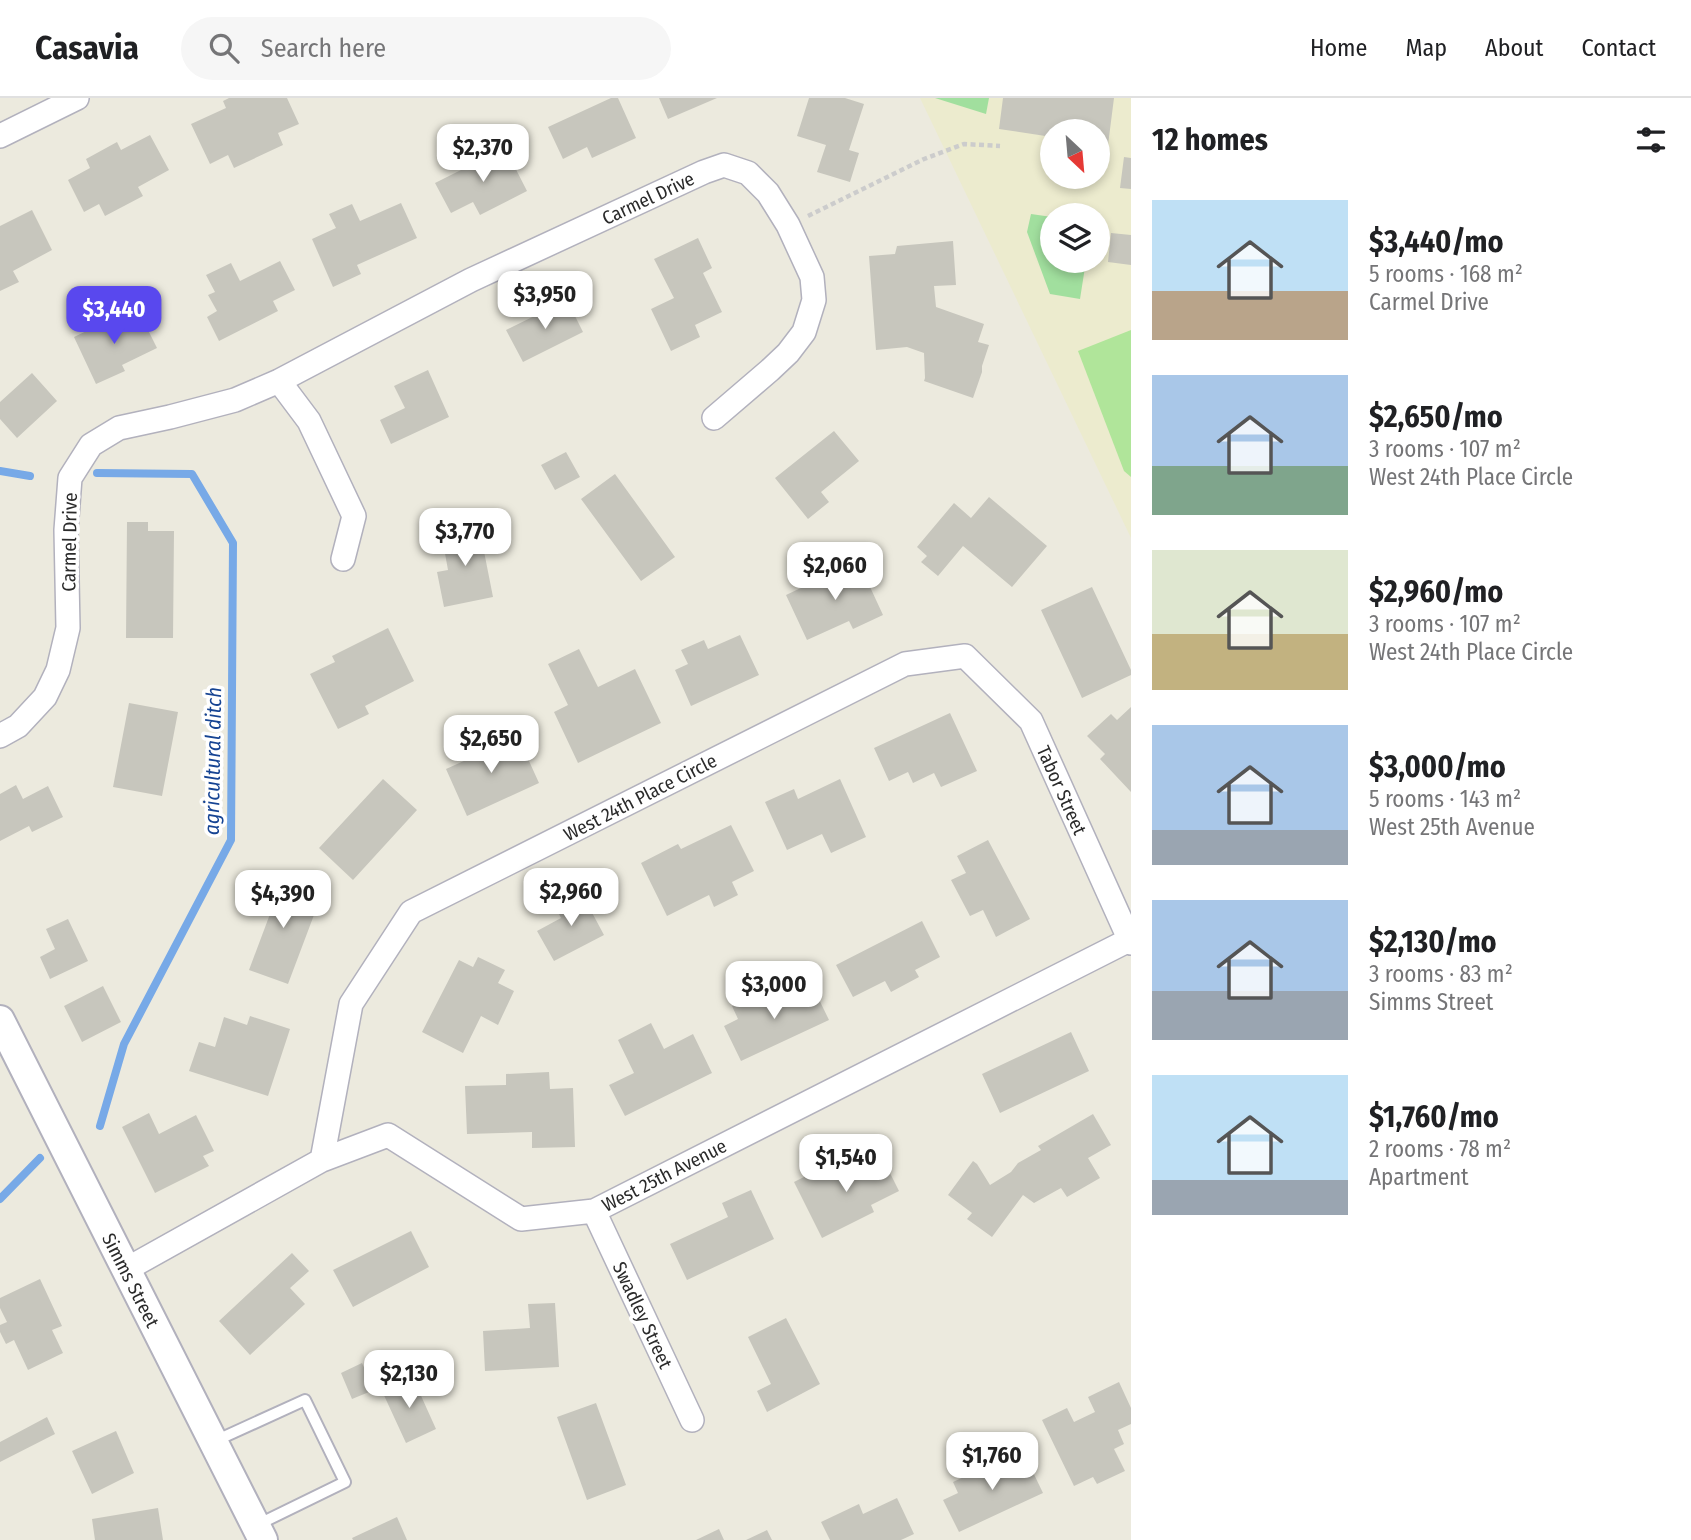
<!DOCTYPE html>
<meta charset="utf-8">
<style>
body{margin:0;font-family:"Fira Sans Condensed",sans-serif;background:#f6f6f6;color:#202124;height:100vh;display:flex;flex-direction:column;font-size:26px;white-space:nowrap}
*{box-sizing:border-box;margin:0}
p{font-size:23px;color:#757577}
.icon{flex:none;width:38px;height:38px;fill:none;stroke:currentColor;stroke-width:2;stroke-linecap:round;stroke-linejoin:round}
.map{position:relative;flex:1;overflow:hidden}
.side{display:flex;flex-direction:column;background:#fff;width:560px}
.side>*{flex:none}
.needle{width:46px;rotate:154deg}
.controls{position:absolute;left:1040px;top:21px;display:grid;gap:14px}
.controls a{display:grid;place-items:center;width:70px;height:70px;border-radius:50%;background:#fff;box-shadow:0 4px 10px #0003;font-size:35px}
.price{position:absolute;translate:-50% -60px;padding:0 16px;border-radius:14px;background:#fff;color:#222;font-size:23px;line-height:46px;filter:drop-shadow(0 2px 4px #0008)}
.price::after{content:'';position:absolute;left:50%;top:42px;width:21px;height:16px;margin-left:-10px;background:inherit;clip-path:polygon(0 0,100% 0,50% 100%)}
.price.current{background:#5948ee;color:#fff}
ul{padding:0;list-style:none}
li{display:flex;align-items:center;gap:21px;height:175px;padding:0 21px}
li span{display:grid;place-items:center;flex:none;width:196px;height:140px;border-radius:0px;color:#555}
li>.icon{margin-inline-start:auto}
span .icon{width:84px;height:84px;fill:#fffc;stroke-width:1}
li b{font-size:30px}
h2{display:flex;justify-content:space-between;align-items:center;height:84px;padding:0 21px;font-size:30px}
header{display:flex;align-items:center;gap:42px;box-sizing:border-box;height:98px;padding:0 35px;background:#fff;border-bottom:2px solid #e0e0e0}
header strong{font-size:33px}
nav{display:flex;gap:38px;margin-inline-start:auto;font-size:24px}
.search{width:490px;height:63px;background:#f6f6f6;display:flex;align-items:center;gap:18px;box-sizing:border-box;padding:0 24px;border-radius:38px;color:#757577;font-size:26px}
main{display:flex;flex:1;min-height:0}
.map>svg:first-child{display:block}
</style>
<header>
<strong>Casavia</strong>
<div class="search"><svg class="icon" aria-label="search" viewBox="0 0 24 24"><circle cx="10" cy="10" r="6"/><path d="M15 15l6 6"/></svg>Search here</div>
<nav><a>Home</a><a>Map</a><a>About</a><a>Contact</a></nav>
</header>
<main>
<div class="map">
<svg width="1131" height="1442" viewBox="0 0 1131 1442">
<rect width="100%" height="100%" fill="#eceade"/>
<path fill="#ecebce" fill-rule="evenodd" d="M 920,0 L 1131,0 L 1131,440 ZM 1052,33 L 1097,33 L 1097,79 L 1052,79 ZM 1052,117 L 1097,117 L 1097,163 L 1052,163 Z"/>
<path fill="#a1df9e" d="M 935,0 L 989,0 L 986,16 Z
M 1031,116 L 1052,119 L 1052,163 L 1086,163 L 1080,201 L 1050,196 L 1027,134 Z"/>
<path fill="#b0e59a" d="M 1131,232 L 1131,379 L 1124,373 L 1078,253 Z"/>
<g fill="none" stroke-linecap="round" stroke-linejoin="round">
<path stroke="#77a9e7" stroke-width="8" d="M 0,373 L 30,378
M 97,375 L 192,376 L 233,445 L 231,742 L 124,946 L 100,1028
M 0,1101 L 40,1060"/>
</g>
<path fill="#c7c6bd" d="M 229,0 L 287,0 L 299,26 L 278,35 L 283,47 L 234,70 L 228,57 L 210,66 L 191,26 L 226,10 L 223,3 Z
M 611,0 L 618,0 L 636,40 L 592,60 L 587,49 L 563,61 L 548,29 Z
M 659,0 L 717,0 L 668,21 Z
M 809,0 L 845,0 L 864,6 L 849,52 L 859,55 L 850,84 L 817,74 L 826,47 L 797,38 Z
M 1003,0 L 1114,0 L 1108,47 L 1097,46 L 1097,33 L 1052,33 L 1052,39 L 999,31 Z
M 150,37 L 169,72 L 138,89 L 143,98 L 105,118 L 99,106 L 84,114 L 68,82 L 90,70 L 86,61 L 117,44 L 121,52 Z
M 505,50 L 527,93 L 480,117 L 473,104 L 451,115 L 435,85 Z
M 1124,59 L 1131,60 L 1131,91 L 1120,90 Z
M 401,105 L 417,140 L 357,167 L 361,176 L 333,189 L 312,141 L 336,130 L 329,116 L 352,106 L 360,123 Z
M 32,112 L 52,152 L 13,173 L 19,184 L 0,193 L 0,128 Z
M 1111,135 L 1131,137 L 1131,167 L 1108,164 Z
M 698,140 L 712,170 L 703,175 L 722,214 L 695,227 L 700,239 L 671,253 L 651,211 L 674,200 L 654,161 Z
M 953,143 L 956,187 L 934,188 L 936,209 L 984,226 L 978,244 L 989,247 L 982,268 L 982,274 L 973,300 L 924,283 L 925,280 L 924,255 L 907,249 L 876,252 L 869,158 L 895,156 L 897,148 Z
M 280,163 L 295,192 L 273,203 L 278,213 L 219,243 L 207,219 L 217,213 L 208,197 L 215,194 L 206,177 L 231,165 L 240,183 Z
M 567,202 L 583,234 L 523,264 L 506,232 Z
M 124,215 L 129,226 L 142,220 L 157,250 L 122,267 L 125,273 L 96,286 L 74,239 Z
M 428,272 L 449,319 L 391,346 L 380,322 L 405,310 L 394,288 Z
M 32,275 L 57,303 L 17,340 L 0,321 L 0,304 Z
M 834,333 L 859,363 L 821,394 L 829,404 L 808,421 L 775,380 Z
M 566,354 L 580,379 L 555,392 L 541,367 Z
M 615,376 L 675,459 L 641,483 L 581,401 Z
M 989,399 L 1047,448 L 1012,489 L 963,448 L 938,478 L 921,464 L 927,458 L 917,449 L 954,405 L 971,420 Z
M 478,423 L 493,499 L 444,509 L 437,474 L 448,472 L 444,450 L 453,448 L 449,429 Z
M 127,424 L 148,424 L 148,433 L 174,433 L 173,540 L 126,540 Z
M 858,463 L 883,517 L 853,531 L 849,523 L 807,542 L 786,497 Z
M 1092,489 L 1131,572 L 1131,577 L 1082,600 L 1041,512 Z
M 388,530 L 414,583 L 365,608 L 369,616 L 338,631 L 310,576 L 335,564 L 332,558 Z
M 740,537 L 759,577 L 691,608 L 675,572 L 688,566 L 681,552 L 704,542 L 708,551 Z
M 579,551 L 598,589 L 635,571 L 661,625 L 578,665 L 554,614 L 568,607 L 548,566 Z
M 129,605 L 178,614 L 162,698 L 113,689 Z
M 1131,609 L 1131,694 L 1100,661 L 1105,656 L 1087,638 L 1111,616 L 1117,622 Z
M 950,615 L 977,673 L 941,689 L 934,675 L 913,685 L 908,674 L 889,683 L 874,650 Z
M 481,640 L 488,656 L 519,641 L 539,685 L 467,718 L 446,671 L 466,662 L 460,650 Z
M 383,681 L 417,712 L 353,782 L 319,750 Z
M 840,681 L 866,739 L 831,755 L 822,736 L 787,752 L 765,704 L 794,691 L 798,701 Z
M 16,687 L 23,701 L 48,688 L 63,719 L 32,734 L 29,728 L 0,743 L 0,696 Z
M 731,727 L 754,773 L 732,784 L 738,797 L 714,809 L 709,797 L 667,818 L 641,765 L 678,746 L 681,751 Z
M 988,742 L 1030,821 L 996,839 L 983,812 L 970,818 L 951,782 L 966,775 L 957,758 Z
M 267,781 L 320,801 L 288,886 L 249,872 L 270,816 L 256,811 Z
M 581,794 L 604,837 L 554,863 L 537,833 L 561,820 L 555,808 Z
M 68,821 L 88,863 L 50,881 L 40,859 L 55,851 L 46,831 Z
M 922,823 L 940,859 L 915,872 L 919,879 L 891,894 L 885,883 L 853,899 L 836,867 Z
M 478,859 L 505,872 L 498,885 L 514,893 L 498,927 L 481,918 L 463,955 L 422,934 L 459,862 L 473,869 Z
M 811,885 L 829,922 L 741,963 L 724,928 L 738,921 L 732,908 L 757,896 L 762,908 Z
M 103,888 L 121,924 L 82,944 L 64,908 Z
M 250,918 L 290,931 L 268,998 L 189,973 L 199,944 L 215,949 L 224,919 L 247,927 Z
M 651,925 L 664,951 L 693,936 L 712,975 L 625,1018 L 609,987 L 634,975 L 618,942 Z
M 1071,934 L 1089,973 L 1000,1015 L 982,976 Z
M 549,974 L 550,991 L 573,990 L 575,1049 L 532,1050 L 532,1034 L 467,1036 L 465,988 L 506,987 L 506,976 Z
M 149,1015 L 159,1036 L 196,1017 L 214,1053 L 203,1058 L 209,1068 L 155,1095 L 122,1029 Z
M 1093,1016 L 1111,1047 L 1088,1060 L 1100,1080 L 1067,1099 L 1061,1090 L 1034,1105 L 1023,1097 L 992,1139 L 967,1121 L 972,1115 L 948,1097 L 973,1063 L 977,1066 L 990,1087 L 1011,1074 L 1018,1065 L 1041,1052 L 1038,1048 Z
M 880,1055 L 899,1093 L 871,1107 L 874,1114 L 822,1140 L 794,1084 L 826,1068 L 831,1079 Z
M 751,1092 L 774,1141 L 687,1182 L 670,1146 L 728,1119 L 722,1105 Z
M 411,1133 L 429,1169 L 353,1209 L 333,1172 Z
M 292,1155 L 309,1173 L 290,1190 L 305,1206 L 250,1257 L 219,1223 Z
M 40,1181 L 62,1228 L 52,1232 L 63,1255 L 28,1272 L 14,1242 L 6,1246 L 0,1234 L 0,1227 L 7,1224 L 0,1210 L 0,1200 Z
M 555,1205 L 559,1269 L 485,1273 L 483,1233 L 530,1230 L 528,1206 Z
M 786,1220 L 820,1286 L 767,1314 L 757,1293 L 771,1286 L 748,1239 Z
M 362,1265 L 374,1292 L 352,1301 L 341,1275 Z
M 413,1280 L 436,1331 L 406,1345 L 382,1293 Z
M 1119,1284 L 1131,1310 L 1131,1326 L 1118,1332 L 1124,1346 L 1114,1351 L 1125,1373 L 1097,1386 L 1093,1379 L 1074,1388 L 1042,1322 L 1067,1310 L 1074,1324 L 1095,1314 L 1088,1299 Z
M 596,1305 L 626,1387 L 587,1402 L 557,1319 Z
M 47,1319 L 55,1336 L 0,1364 L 0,1344 Z
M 116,1333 L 134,1375 L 92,1396 L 72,1353 Z
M 1017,1354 L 1024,1370 L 1030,1368 L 1043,1395 L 959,1434 L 943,1402 L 958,1395 L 953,1384 Z
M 897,1400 L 914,1436 L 901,1442 L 830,1442 L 821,1424 L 859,1406 L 863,1416 Z
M 158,1410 L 163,1442 L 95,1442 L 92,1421 Z
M 397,1419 L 407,1442 L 353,1442 L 352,1440 Z
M 719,1431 L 724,1442 L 696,1442 Z
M 767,1432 L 772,1442 L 746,1442 Z"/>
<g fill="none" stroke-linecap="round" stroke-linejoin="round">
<defs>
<path id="service" d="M 215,1343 L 305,1302 L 345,1384 L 257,1427"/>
<path id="minor" d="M 0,38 L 77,0
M 279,283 L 309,323 L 354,418 L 343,461
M 0,638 L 18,628 L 45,599 L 58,572 L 68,530 L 66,432 L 70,380 L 91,347 L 119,330 L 170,319 L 235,302 L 279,283 L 471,182 L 704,74 L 724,67 L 748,75 L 768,95 L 788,127 L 812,179 L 814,202 L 804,234 L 788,255 L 770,272 L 714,320
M 322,1062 L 351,906 L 411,814 L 905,566 L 965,558 L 1031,623 L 1131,845
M 594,1113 L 692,1322
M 125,1172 L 322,1062 L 388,1037 L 521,1121 L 594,1113 L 1129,842"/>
<path id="tertiary" d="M 0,922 L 263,1442"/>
</defs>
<use href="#service" stroke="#b2b1bd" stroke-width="14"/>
<use href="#minor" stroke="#b2b1bd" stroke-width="26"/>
<use href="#tertiary" stroke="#b2b1bd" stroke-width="32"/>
<path stroke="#ccc" stroke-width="4.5" stroke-dasharray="5 3.5" stroke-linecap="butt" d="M 808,118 L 924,61 L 964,46 L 1000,48"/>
<use href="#service" stroke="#fff" stroke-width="10"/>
<use href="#minor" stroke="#fff" stroke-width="23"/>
<use href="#tertiary" stroke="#fff" stroke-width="28"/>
</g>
<g text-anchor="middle" stroke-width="7" stroke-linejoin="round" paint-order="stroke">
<g font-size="19" fill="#2b2b2b" stroke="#fff">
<text transform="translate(648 100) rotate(-25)" y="7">Carmel Drive</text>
<text transform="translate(69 444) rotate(-89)" y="7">Carmel Drive</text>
<text transform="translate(1062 692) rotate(66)" y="7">Tabor Street</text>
<text transform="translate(640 699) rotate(-27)" y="7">West 24th Place Circle</text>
<text transform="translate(664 1077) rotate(-27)" y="7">West 25th Avenue</text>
<text transform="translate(131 1182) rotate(63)" y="7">Simms Street</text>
<text transform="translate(643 1217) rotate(65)" y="7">Swadley Street</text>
</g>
<g font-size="21" font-style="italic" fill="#164493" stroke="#fff">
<text transform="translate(213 663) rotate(-89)" y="7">agricultural ditch</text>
</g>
</g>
</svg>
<div class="controls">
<a><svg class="needle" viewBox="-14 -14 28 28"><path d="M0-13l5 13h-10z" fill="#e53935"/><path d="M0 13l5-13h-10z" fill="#757577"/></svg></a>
<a><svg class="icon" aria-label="layers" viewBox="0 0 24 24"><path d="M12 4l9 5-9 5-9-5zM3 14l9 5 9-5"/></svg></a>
</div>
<b class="price" style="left:483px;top:86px">$2,370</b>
<b class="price" style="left:545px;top:233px">$3,950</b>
<b class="price current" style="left:114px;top:248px">$3,440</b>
<b class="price" style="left:465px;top:470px">$3,770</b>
<b class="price" style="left:835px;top:504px">$2,060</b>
<b class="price" style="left:491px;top:677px">$2,650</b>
<b class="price" style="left:571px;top:830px">$2,960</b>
<b class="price" style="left:283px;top:832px">$4,390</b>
<b class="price" style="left:774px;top:923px">$3,000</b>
<b class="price" style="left:846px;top:1096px">$1,540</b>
<b class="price" style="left:409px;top:1312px">$2,130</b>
<b class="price" style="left:992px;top:1394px">$1,760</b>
</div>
<section class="side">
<h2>12 homes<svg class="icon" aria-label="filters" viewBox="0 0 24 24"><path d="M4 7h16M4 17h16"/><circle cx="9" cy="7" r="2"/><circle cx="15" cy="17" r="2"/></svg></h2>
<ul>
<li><span style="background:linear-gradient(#bfe0f5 65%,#b9a48a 0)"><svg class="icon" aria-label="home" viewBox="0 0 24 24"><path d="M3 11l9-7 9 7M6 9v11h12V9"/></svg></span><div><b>$3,440/mo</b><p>5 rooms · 168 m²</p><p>Carmel Drive</p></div></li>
<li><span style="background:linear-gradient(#a9c7e8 65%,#7fa58c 0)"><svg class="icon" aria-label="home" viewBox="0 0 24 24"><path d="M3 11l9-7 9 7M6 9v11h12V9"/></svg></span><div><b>$2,650/mo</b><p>3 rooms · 107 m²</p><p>West 24th Place Circle</p></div></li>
<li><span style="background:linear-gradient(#dfe7d0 60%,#c2b280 0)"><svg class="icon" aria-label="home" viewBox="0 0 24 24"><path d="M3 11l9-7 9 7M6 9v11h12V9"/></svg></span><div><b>$2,960/mo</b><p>3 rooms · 107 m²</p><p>West 24th Place Circle</p></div></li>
<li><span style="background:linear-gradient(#a9c7e8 75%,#9aa5b1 0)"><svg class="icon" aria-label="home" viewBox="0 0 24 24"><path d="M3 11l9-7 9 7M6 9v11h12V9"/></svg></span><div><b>$3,000/mo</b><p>5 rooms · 143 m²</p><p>West 25th Avenue</p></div></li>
<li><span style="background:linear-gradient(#a9c7e8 65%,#9aa5b1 0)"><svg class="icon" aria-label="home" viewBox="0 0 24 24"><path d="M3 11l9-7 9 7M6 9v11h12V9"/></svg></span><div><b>$2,130/mo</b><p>3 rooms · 83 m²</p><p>Simms Street</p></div></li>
<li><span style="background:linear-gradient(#bfe0f5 75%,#9aa5b1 0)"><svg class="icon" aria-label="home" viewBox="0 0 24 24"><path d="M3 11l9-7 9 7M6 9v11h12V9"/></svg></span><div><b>$1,760/mo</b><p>2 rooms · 78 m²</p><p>Apartment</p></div></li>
</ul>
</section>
</main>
